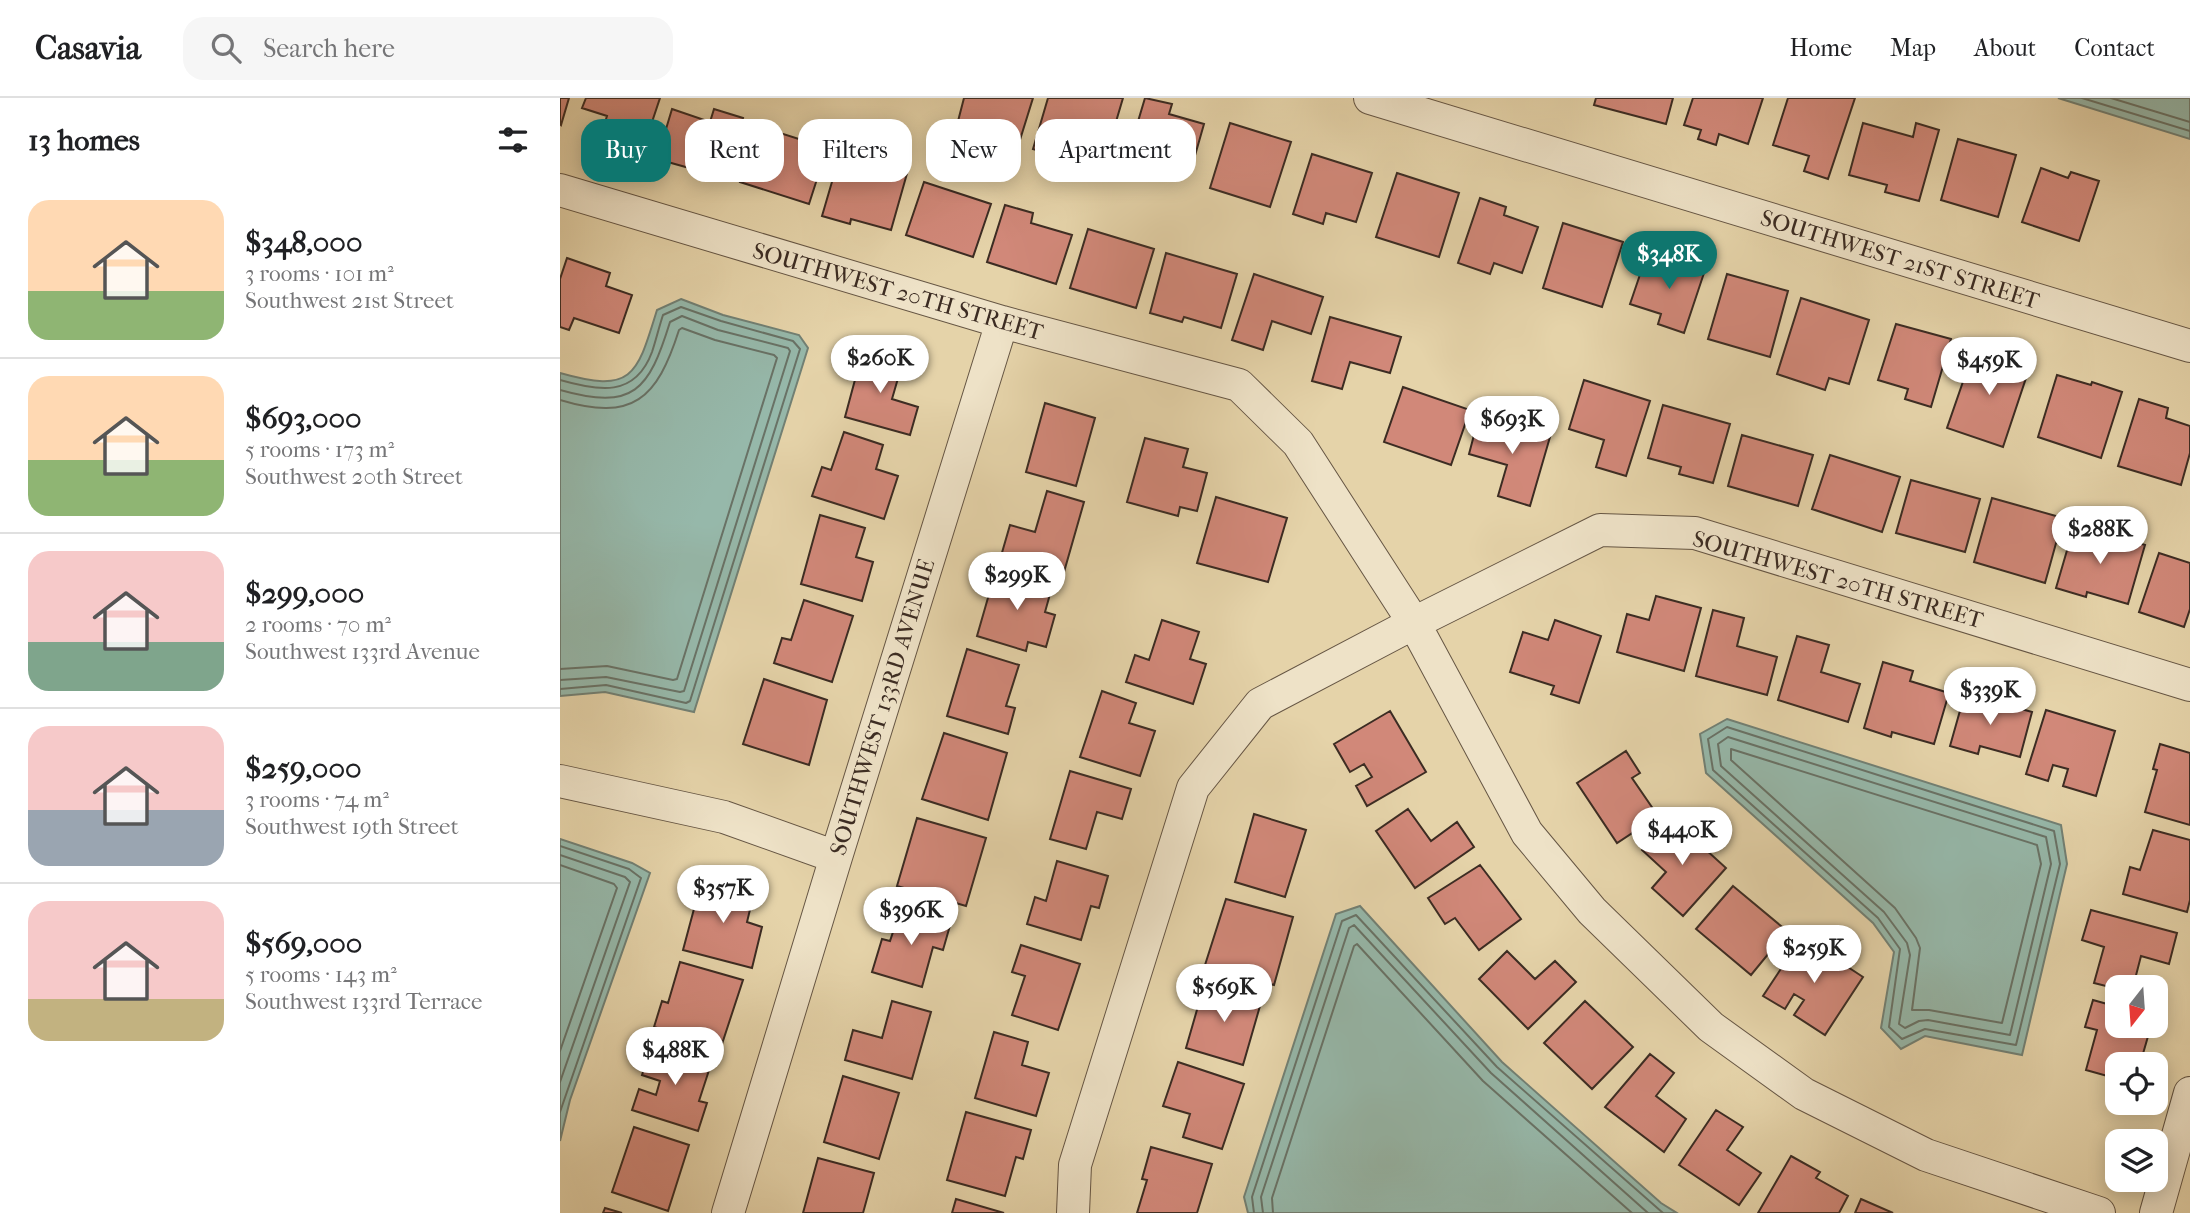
<!DOCTYPE html>
<meta charset="utf-8">
<style>
body{margin:0;font-family:"IM FELL French Canon",serif;background:#f6f6f6;color:#202124;height:100vh;display:flex;flex-direction:column;font-size:26px;white-space:nowrap}
*{box-sizing:border-box;margin:0}
p{font-size:23px;color:#757577}
.icon{flex:none;width:38px;height:38px;fill:none;stroke:currentColor;stroke-width:2;stroke-linecap:round;stroke-linejoin:round}
.map{position:relative;flex:1;overflow:hidden}
.side{display:flex;flex-direction:column;background:#fff;width:560px}
.side>*{flex:none}
.top-card{position:absolute;left:21px;top:21px;width:665px;height:63px;display:flex;gap:14px}
.needle{width:46px;rotate:197deg}
.fabs{position:absolute;left:1545px;top:877px;display:grid;gap:14px}
.fabs a{display:grid;place-items:center;width:63px;height:63px;border-radius:14px;background:#fff;box-shadow:0 4px 18px #0003;font-size:35px}
.price{position:absolute;translate:-50% -60px;padding:0 16px;border-radius:24px;background:#fff;color:#222;font-size:23px;line-height:46px;filter:drop-shadow(0 2px 4px #0008)}
.price::after{content:'';position:absolute;left:50%;top:42px;width:21px;height:16px;margin-left:-10px;background:inherit;clip-path:polygon(0 0,100% 0,50% 100%)}
.price.on{background:#0f766e;color:#fff}
ul{padding:0;list-style:none}
li{display:flex;align-items:center;gap:21px;height:175px;padding:0 28px}
li+li{border-top:2px solid #e0e0e0}
li span{display:grid;place-items:center;flex:none;width:196px;height:140px;border-radius:21px;color:#555}
li>.icon{margin-inline-start:auto}
span .icon{width:84px;height:84px;fill:#fffc;stroke-width:1}
li b{font-size:30px}
h2{display:flex;justify-content:space-between;align-items:center;height:84px;padding:0 28px;font-size:30px}
.chip{padding:0 24px;border-radius:21px;background:#fff;box-shadow:0 4px 18px #0003;font-size:24px;line-height:63px}
.chip.on{background:#0f766e;color:#fff}
header{display:flex;align-items:center;gap:42px;box-sizing:border-box;height:98px;padding:0 35px;background:#fff;border-bottom:2px solid #e0e0e0}
header strong{font-size:33px}
nav{display:flex;gap:38px;margin-inline-start:auto;font-size:24px}
.search{width:490px;height:63px;background:#f6f6f6;display:flex;align-items:center;gap:18px;box-sizing:border-box;padding:0 24px;border-radius:21px;color:#757577;font-size:26px}
main{display:flex;flex:1;min-height:0}
.map>svg:first-child{display:block}
</style>
<header>
<strong>Casavia</strong>
<div class="search"><svg class="icon" aria-label="search" viewBox="0 0 24 24"><circle cx="10" cy="10" r="6"/><path d="M15 15l6 6"/></svg>Search here</div>
<nav><a>Home</a><a>Map</a><a>About</a><a>Contact</a></nav>
</header>
<main>
<section class="side">
<h2>13 homes<svg class="icon" aria-label="filters" viewBox="0 0 24 24"><path d="M4 7h16M4 17h16"/><circle cx="9" cy="7" r="2"/><circle cx="15" cy="17" r="2"/></svg></h2>
<ul>
<li><span style="background:linear-gradient(#ffd9b3 65%,#8fb573 0)"><svg class="icon" aria-label="home" viewBox="0 0 24 24"><path d="M3 11l9-7 9 7M6 9v11h12V9"/></svg></span><div><b>$348,000</b><p>3 rooms · 101 m²</p><p>Southwest 21st Street</p></div></li>
<li><span style="background:linear-gradient(#ffd9b3 60%,#8fb573 0)"><svg class="icon" aria-label="home" viewBox="0 0 24 24"><path d="M3 11l9-7 9 7M6 9v11h12V9"/></svg></span><div><b>$693,000</b><p>5 rooms · 173 m²</p><p>Southwest 20th Street</p></div></li>
<li><span style="background:linear-gradient(#f6c9c9 65%,#7fa58c 0)"><svg class="icon" aria-label="home" viewBox="0 0 24 24"><path d="M3 11l9-7 9 7M6 9v11h12V9"/></svg></span><div><b>$299,000</b><p>2 rooms · 70 m²</p><p>Southwest 133rd Avenue</p></div></li>
<li><span style="background:linear-gradient(#f6c9c9 60%,#9aa5b1 0)"><svg class="icon" aria-label="home" viewBox="0 0 24 24"><path d="M3 11l9-7 9 7M6 9v11h12V9"/></svg></span><div><b>$259,000</b><p>3 rooms · 74 m²</p><p>Southwest 19th Street</p></div></li>
<li><span style="background:linear-gradient(#f6c9c9 70%,#c2b280 0)"><svg class="icon" aria-label="home" viewBox="0 0 24 24"><path d="M3 11l9-7 9 7M6 9v11h12V9"/></svg></span><div><b>$569,000</b><p>5 rooms · 143 m²</p><p>Southwest 133rd Terrace</p></div></li>
</ul>
</section>
<div class="map">
<svg width="1630" height="1115" viewBox="0 0 1630 1115">
<rect width="100%" height="100%" fill="#e5d3a9"/>
<filter id="stains"><feTurbulence type="fractalNoise" baseFrequency=".00286" numOctaves="4"/><feColorMatrix values="0 0 0 0 .2 0 0 0 0 .09 0 0 0 0 .02 0 0 0 .5 -.17"/></filter>
<radialGradient id="worn" r=".72"><stop offset=".6" stop-color="#630" stop-opacity="0"/><stop offset="1" stop-color="#630" stop-opacity=".3"/></radialGradient>
<path fill="#96b8aa" stroke="#728074" stroke-width="2" d="M 1498,0 L 1630,0 L 1630,41 Z
M 121,201 L 163,217 L 239,237 L 248,250 L 134,614 L 45,594 L 0,598 L 0,275 C 73,296 77,277 97,212 Z
M 1167,621 L 1501,727 L 1507,766 L 1462,957 L 1365,938 L 1341,951 L 1321,930 L 1334,854 L 1313,825 L 1146,675 L 1140,636 Z
M 0,741 L 72,765 L 90,775 L 10,1002 L 0,1043 Z
M 800,808 L 942,964 L 1101,1105 L 1117,1115 L 688,1115 L 684,1099 L 776,816 Z"/>
<g fill="none" stroke-linecap="round" stroke-linejoin="round">
<path stroke="#697266" stroke-width="2" d="M 1522,0 L 1630,33
M 1551,0 L 1630,24
M 0,282 C 38,293 75,300 92,254 C 96,242 99,229 103,217 L 121,209 L 161,223 L 233,243 L 240,251 L 130,603 L 126,605 L 46,587 L 0,591
M 0,292 C 74,313 89,292 110,224 L 122,218 L 158,232 L 228,250 L 230,253 L 124,593 L 120,594 L 46,579 L 0,582
M 0,302 C 73,324 97,301 119,232 L 122,230 L 155,242 L 214,257 L 217,260 L 117,581 L 113,582 L 47,568 L 0,571
M 1167,629 L 1494,733 L 1500,766 L 1456,947 L 1365,931 L 1342,941 L 1329,929 L 1340,851 L 1318,820 L 1153,672 L 1148,641 Z
M 1168,639 L 1486,739 L 1491,766 L 1450,937 L 1368,922 L 1359,923 L 1345,930 L 1339,926 L 1350,857 L 1347,845 L 1324,814 L 1161,668 L 1158,646 Z
M 1171,651 L 1477,747 L 1481,766 L 1442,925 L 1369,912 L 1352,912 L 1360,850 L 1356,840 L 1335,810 L 1171,662 Z
M 0,748 L 69,771 L 81,780 L 0,1014
M 0,757 L 65,779 L 70,784 L 0,984
M 0,767 L 54,786 L 57,790 L 0,953
M 694,1115 L 692,1099 L 782,823 L 796,817 L 937,969 L 1103,1115
M 703,1115 L 701,1099 L 789,830 L 794,827 L 931,975 L 1088,1115
M 713,1115 L 712,1100 L 794,848 L 797,846 L 923,983 L 1072,1115"/>
</g>
<path fill="#d18879" stroke="#3c2c23" stroke-width="2" d="M 0,0 L 9,0 L 1,27 L 0,26 Z
M 26,0 L 100,0 L 81,57 L 39,43 L 47,18 L 22,10 Z
M 404,0 L 473,0 L 459,45 L 397,27 Z
M 488,0 L 563,0 L 542,71 L 473,51 Z
M 585,0 L 612,6 L 609,16 L 644,26 L 630,75 L 601,66 L 598,76 L 565,67 Z
M 1036,0 L 1113,0 L 1106,26 L 1034,7 Z
M 1133,0 L 1203,0 L 1188,46 L 1159,36 L 1156,47 L 1138,41 L 1141,32 L 1124,27 Z
M 1228,0 L 1295,0 L 1268,81 L 1244,73 L 1249,58 L 1213,47 Z
M 112,11 L 150,24 L 154,11 L 183,20 L 165,80 L 97,61 Z
M 670,25 L 731,44 L 710,109 L 650,90 Z
M 1303,25 L 1353,39 L 1356,25 L 1379,32 L 1359,103 L 1325,94 L 1327,87 L 1289,77 Z
M 198,28 L 267,50 L 249,106 L 180,84 Z
M 1398,41 L 1456,57 L 1438,119 L 1381,102 Z
M 281,53 L 348,72 L 331,132 L 291,121 L 290,126 L 262,118 Z
M 752,56 L 812,75 L 796,124 L 766,115 L 763,126 L 733,116 Z
M 1481,70 L 1508,80 L 1511,74 L 1539,83 L 1519,143 L 1462,124 Z
M 837,75 L 899,95 L 879,159 L 816,139 Z
M 364,84 L 431,106 L 413,159 L 346,137 Z
M 920,100 L 946,109 L 944,117 L 978,129 L 962,175 L 934,165 L 930,176 L 898,165 Z
M 445,107 L 473,115 L 471,125 L 512,137 L 496,186 L 427,164 Z
M 1003,125 L 1063,144 L 1042,209 L 983,190 Z
M 528,131 L 594,151 L 576,210 L 510,190 Z
M 606,155 L 677,176 L 661,230 L 624,219 L 622,224 L 590,215 Z
M 1109,157 L 1146,169 L 1124,235 L 1098,226 L 1101,216 L 1070,206 L 1085,162 L 1105,168 Z
M 7,160 L 50,175 L 46,188 L 72,197 L 59,235 L 14,220 L 9,232 L 0,229 L 0,181 Z
M 694,176 L 763,199 L 751,236 L 712,223 L 703,252 L 672,242 Z
M 1167,176 L 1228,193 L 1210,259 L 1148,241 Z
M 1241,200 L 1309,222 L 1289,286 L 1269,280 L 1265,292 L 1217,276 Z
M 770,219 L 841,239 L 830,275 L 790,264 L 782,291 L 752,283 Z
M 1336,226 L 1391,241 L 1371,309 L 1345,301 L 1348,291 L 1318,282 Z
M 1415,249 L 1470,268 L 1443,349 L 1387,330 Z
M 303,252 L 343,263 L 332,301 L 358,309 L 350,337 L 285,319 Z
M 1497,277 L 1531,287 L 1532,284 L 1562,294 L 1541,360 L 1478,339 Z
M 1024,282 L 1090,303 L 1066,378 L 1036,369 L 1044,342 L 1009,331 Z
M 843,289 L 910,312 L 891,367 L 824,344 Z
M 1579,301 L 1608,310 L 1606,320 L 1630,328 L 1630,355 L 1621,387 L 1558,368 Z
M 485,305 L 535,320 L 516,388 L 466,374 Z
M 1103,307 L 1170,326 L 1153,385 L 1119,376 L 1121,369 L 1088,360 Z
M 919,318 L 990,339 L 970,408 L 938,398 L 947,367 L 909,356 Z
M 284,334 L 323,347 L 316,371 L 338,378 L 324,421 L 252,398 L 262,369 L 271,372 Z
M 1182,337 L 1253,357 L 1238,408 L 1168,388 Z
M 585,340 L 628,351 L 623,369 L 647,375 L 637,413 L 620,409 L 618,418 L 567,404 Z
M 1270,357 L 1340,379 L 1322,434 L 1252,411 Z
M 1351,382 L 1420,401 L 1405,454 L 1336,435 Z
M 487,393 L 524,404 L 504,474 L 472,465 L 469,474 L 439,465 L 450,427 L 475,434 Z
M 656,399 L 727,420 L 708,484 L 637,465 Z
M 1432,400 L 1503,420 L 1485,485 L 1414,464 Z
M 260,417 L 305,430 L 296,459 L 313,464 L 302,503 L 241,486 Z
M 1515,425 L 1538,432 L 1532,450 L 1547,454 L 1552,437 L 1585,447 L 1568,506 L 1527,494 L 1526,499 L 1496,490 Z
M 1599,455 L 1630,465 L 1630,511 L 1624,529 L 1579,514 Z
M 436,472 L 492,489 L 485,514 L 495,517 L 486,549 L 468,544 L 466,553 L 417,538 Z
M 1096,498 L 1141,510 L 1124,573 L 1057,554 L 1067,516 L 1089,522 Z
M 244,502 L 293,518 L 272,584 L 214,565 L 222,540 L 231,542 Z
M 1153,512 L 1184,520 L 1177,548 L 1217,559 L 1207,597 L 1136,578 Z
M 602,522 L 639,534 L 630,561 L 646,566 L 633,606 L 566,584 L 575,557 L 589,562 Z
M 995,522 L 1041,538 L 1019,605 L 991,596 L 994,588 L 950,574 L 963,534 L 988,542 Z
M 1237,538 L 1269,547 L 1261,574 L 1300,586 L 1288,624 L 1218,602 Z
M 407,551 L 459,567 L 446,608 L 455,610 L 448,636 L 387,618 Z
M 1323,564 L 1353,573 L 1350,583 L 1389,595 L 1374,646 L 1332,634 L 1331,639 L 1304,630 Z
M 204,581 L 267,602 L 249,667 L 183,646 Z
M 542,593 L 576,605 L 569,625 L 595,633 L 580,678 L 520,659 Z
M 1405,595 L 1472,614 L 1460,659 L 1420,648 L 1418,656 L 1390,648 Z
M 1486,612 L 1555,633 L 1536,698 L 1503,688 L 1508,671 L 1493,667 L 1488,683 L 1466,676 Z
M 830,613 L 866,674 L 807,708 L 796,688 L 812,679 L 804,666 L 790,674 L 774,646 Z
M 384,635 L 447,655 L 428,722 L 362,701 Z
M 1600,646 L 1630,655 L 1630,727 L 1585,714 L 1597,672 L 1593,671 Z
M 1066,653 L 1080,675 L 1072,680 L 1098,718 L 1057,745 L 1017,685 Z
M 510,673 L 571,691 L 562,721 L 537,714 L 526,751 L 490,741 Z
M 848,711 L 871,743 L 897,724 L 914,749 L 855,790 L 816,733 Z
M 694,716 L 746,732 L 725,799 L 675,784 Z
M 357,720 L 426,740 L 406,808 L 337,788 Z
M 1111,720 L 1166,770 L 1123,818 L 1092,790 L 1106,774 L 1082,752 Z
M 1593,732 L 1630,742 L 1630,802 L 1627,814 L 1563,796 L 1570,769 L 1580,772 Z
M 497,763 L 548,778 L 539,810 L 531,808 L 521,842 L 467,826 L 475,799 L 486,803 Z
M 920,767 L 961,821 L 919,852 L 895,820 L 885,826 L 868,800 Z
M 142,781 L 194,795 L 187,824 L 202,829 L 192,870 L 123,852 Z
M 1173,788 L 1227,833 L 1191,877 L 1136,831 Z
M 666,801 L 733,819 L 714,887 L 645,867 Z
M 341,810 L 391,824 L 383,852 L 373,849 L 362,889 L 312,874 L 322,841 L 330,843 Z
M 1531,812 L 1617,835 L 1609,866 L 1581,858 L 1573,889 L 1558,889 L 1558,891 L 1534,885 L 1544,849 L 1522,842 Z
M 1242,839 L 1303,879 L 1265,937 L 1234,917 L 1244,902 L 1234,896 L 1225,911 L 1203,898 Z
M 461,847 L 520,866 L 498,932 L 452,917 L 465,878 L 452,874 Z
M 947,853 L 975,881 L 995,863 L 1016,884 L 968,931 L 919,881 Z
M 120,864 L 183,882 L 161,949 L 94,929 L 102,903 L 108,905 Z
M 645,884 L 702,901 L 683,967 L 626,950 Z
M 1533,902 L 1558,909 L 1558,928 L 1591,928 L 1580,966 L 1558,966 L 1558,981 L 1526,972 L 1537,932 L 1525,929 Z
M 332,903 L 371,914 L 352,981 L 285,962 L 293,932 L 322,940 Z
M 1025,903 L 1073,949 L 1032,991 L 984,945 Z
M 434,934 L 468,944 L 462,967 L 489,975 L 476,1018 L 415,1000 Z
M 93,944 L 152,963 L 139,1003 L 147,1005 L 138,1033 L 72,1012 L 79,991 L 96,997 L 100,983 L 82,977 Z
M 1090,956 L 1114,975 L 1096,998 L 1126,1021 L 1104,1054 L 1045,1009 Z
M 618,964 L 684,986 L 662,1051 L 623,1039 L 630,1016 L 603,1008 Z
M 283,978 L 339,995 L 319,1061 L 264,1044 Z
M 1156,1012 L 1183,1029 L 1167,1052 L 1201,1075 L 1179,1107 L 1119,1067 Z
M 406,1014 L 471,1032 L 463,1061 L 456,1059 L 445,1098 L 387,1082 Z
M 74,1029 L 129,1047 L 108,1113 L 52,1094 Z
M 591,1049 L 652,1066 L 637,1115 L 577,1115 L 587,1082 L 582,1081 Z
M 1231,1058 L 1260,1074 L 1256,1080 L 1288,1098 L 1279,1115 L 1198,1115 Z
M 258,1060 L 314,1075 L 303,1115 L 243,1115 Z
M 396,1101 L 444,1115 L 392,1115 Z
M 1301,1101 L 1333,1115 L 1295,1115 Z
M 45,1110 L 62,1115 L 43,1115 Z"/>
<g fill="none" stroke-linecap="round" stroke-linejoin="round">
<defs>
<path id="minor" d="M 810,0 L 1630,248
M 0,92 L 442,224 L 679,287 L 738,345 L 854,525 L 967,735 L 1032,813 L 1151,929 L 1244,996 L 1366,1057 L 1539,1115
M 0,683 L 164,719 L 276,759
M 168,1115 L 276,759 L 442,224
M 513,1115 L 515,1067 L 633,690 L 700,606 L 854,525 L 1040,432 L 1135,435 L 1630,587
M 1596,1115 L 1630,995"/>
</defs>
<use href="#minor" stroke="#665644" stroke-width="34"/>
<use href="#minor" stroke="#eee2c7" stroke-width="32"/>
</g>
<g text-anchor="middle" stroke-width="5" stroke-linejoin="round" paint-order="stroke">
<g font-size="23" fill="#3c2c23" stroke="#eee2c7">
<text transform="translate(1340 161) rotate(17)" y="8">SOUTHWEST 21ST STREET</text>
<text transform="translate(338 193) rotate(16)" y="8">SOUTHWEST 20TH STREET</text>
<text transform="translate(1278 481) rotate(16)" y="8">SOUTHWEST 20TH STREET</text>
<text transform="translate(322 609) rotate(-73)" y="8">SOUTHWEST 133RD AVENUE</text>
</g>
</g>
<rect width="100%" height="100%" filter="url(#stains)"/>
<rect width="100%" height="100%" fill="url(#worn)"/>
</svg>
<div class="fabs">
<a><svg class="needle" viewBox="-14 -14 28 28"><path d="M0-13l5 13h-10z" fill="#e53935"/><path d="M0 13l5-13h-10z" fill="#757577"/></svg></a>
<a><svg class="icon" aria-label="locate" viewBox="0 0 24 24"><circle cx="12" cy="12" r="6"/><path d="M12 2v4M12 18v4M2 12h4M18 12h4"/></svg></a>
<a><svg class="icon" aria-label="layers" viewBox="0 0 24 24"><path d="M12 4l9 5-9 5-9-5zM3 14l9 5 9-5"/></svg></a>
</div>
<b class="price on" style="left:1109px;top:193px">$348K</b>
<b class="price" style="left:320px;top:297px">$260K</b>
<b class="price" style="left:1429px;top:299px">$459K</b>
<b class="price" style="left:952px;top:358px">$693K</b>
<b class="price" style="left:1540px;top:468px">$288K</b>
<b class="price" style="left:457px;top:514px">$299K</b>
<b class="price" style="left:1430px;top:629px">$339K</b>
<b class="price" style="left:1122px;top:769px">$440K</b>
<b class="price" style="left:163px;top:827px">$357K</b>
<b class="price" style="left:351px;top:849px">$396K</b>
<b class="price" style="left:1254px;top:887px">$259K</b>
<b class="price" style="left:664px;top:926px">$569K</b>
<b class="price" style="left:115px;top:989px">$488K</b>
<div class="top-card">
<a class="chip on">Buy</a>
<a class="chip">Rent</a>
<a class="chip">Filters</a>
<a class="chip">New</a>
<a class="chip">Apartment</a>
</div>
</div>
</main>
